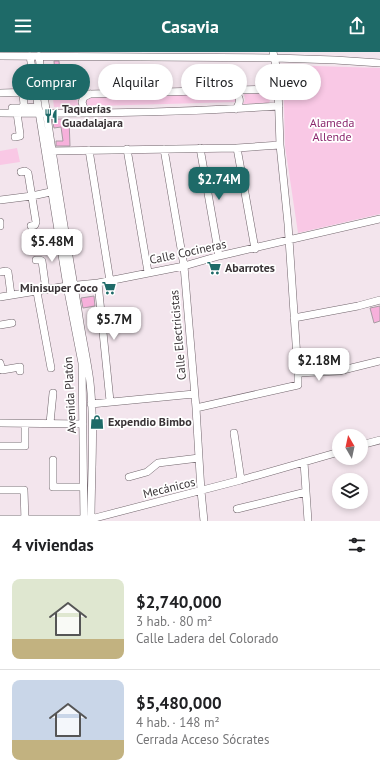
<!DOCTYPE html>
<html lang="es">
<meta charset="utf-8">
<style>
body{margin:0;font-family:"PT Sans",sans-serif;background:#f2f2f2;color:#202124;height:100vh;display:flex;flex-direction:column;font-size:15px;white-space:nowrap}
*{box-sizing:border-box;margin:0}
p{font-size:13px;color:#757577}
.icon{flex:none;width:22px;height:22px;fill:none;stroke:currentColor;stroke-width:2;stroke-linecap:round;stroke-linejoin:round}
.map{position:relative;height:469px;overflow:hidden}
.drawer{display:flex;flex-direction:column;background:#fff;flex:1}
.drawer>*{flex:none}
.hud{position:absolute;left:12px;top:12px;width:356px;height:36px;display:flex;gap:8px}
.needle{width:26px;rotate:351deg}
.tools{position:absolute;left:332px;top:377px;display:grid;gap:8px}
.tools a{display:grid;place-items:center;width:36px;height:36px;border-radius:50%;background:#fff;box-shadow:0 2px 6px #0003;font-size:20px}
.price{position:absolute;translate:-50% -34px;padding:0 9px;border-radius:8px;background:#fff;color:#222;font-size:13px;line-height:26px;filter:drop-shadow(0 1px 2px #0008)}
.price::after{content:'';position:absolute;left:50%;top:24px;width:12px;height:9px;margin-left:-6px;background:inherit;clip-path:polygon(0 0,100% 0,50% 100%)}
.price.current{background:#1e6a68;color:#fff}
ul{padding:0;list-style:none}
li{display:flex;align-items:center;gap:12px;height:100px;padding:0 12px}
li+li{border-top:1px solid #e0e0e0}
li span{display:grid;place-items:center;flex:none;width:112px;height:80px;border-radius:8px;color:#555}
li>.icon{margin-inline-start:auto}
span .icon{width:48px;height:48px;fill:#fffc;stroke-width:1}
li b{font-size:17px}
h2{display:flex;justify-content:space-between;align-items:center;height:48px;padding:0 12px;font-size:17px}
.pill{padding:0 14px;border-radius:18px;background:#fff;box-shadow:0 2px 6px #0003;font-size:14px;line-height:36px}
.pill.current{background:#1e6a68;color:#fff}
header{display:flex;justify-content:space-between;align-items:center;height:52px;padding:0 12px;background:#1e6a68;color:#fff;font-size:18px;font-weight:700}
.map>svg:first-child{display:block}
</style>
<header><svg class="icon" aria-label="menu" viewBox="0 0 24 24"><path d="M4 6h16M4 12h16M4 18h16"/></svg>Casavia<svg class="icon" aria-label="share" viewBox="0 0 24 24"><path d="M12 15V3M7 8l5-5 5 5M5 13v7h14v-7"/></svg></header>
<div class="map">
<svg width="380" height="469" viewBox="0 0 380 469">
<rect width="100%" height="100%" fill="#f3e5ed"/>
<path fill="#f9c8e5" d="M 283,13 L 380,16 L 380,162 L 298,181 L 285,94 Z
M 268,41 L 271,46 L 269,51 L 243,52 L 245,48 L 244,42 Z
M 231,42 L 238,47 L 236,50 L 95,54 L 87,54 L 85,50 L 87,46 L 94,44 Z
M 80,43 L 77,49 L 79,54 L 54,55 L 53,47 L 56,44 Z
M 17,96 L 20,110 L 0,113 L 0,99 Z"/>
<path fill="#f7b0db" stroke="#a89ba3" d="M 54,9 L 59,9 L 61,34 L 56,35 Z
M 52,67 L 69,67 L 70,94 L 56,94 L 56,89 L 63,89 L 61,75 L 54,76 Z
M 94,244 L 95,254 L 83,256 L 81,246 Z
M 380,254 L 380,269 L 374,271 L 370,256 Z"/>
<g fill="none" stroke-linecap="round" stroke-linejoin="round">
<defs>
<path id="street" d="M 0,4 L 275,6 L 335,8 L 380,11
M 30,4 L 67,234 L 82,311 L 84,469
M 39,4 C 49,89 64,174 78,258 C 81,282 87,306 90,330 C 95,376 91,423 91,469
M 231,38 C 240,43 242,49 236,57
M 0,41 L 36,40 L 90,42 L 278,37
M 12,56 L 22,56 L 24,52 L 23,43 L 20,41
M 22,56 L 37,55
M 85,60 L 82,50 L 84,45 L 90,42
M 0,61 C 93,62 187,60 279,54
M 15,85 L 20,84 L 20,82 L 17,61
M 200,96 L 219,204
M 237,96 L 255,197
M 127,97 L 148,220
M 164,97 L 184,214 L 196,356 L 201,439 L 204,469
M 89,98 L 110,229
M 51,99 L 237,96 L 280,93
M 21,120 L 25,119 L 28,121 L 36,170 L 35,173 L 31,174
M 0,148 L 32,144 L 55,139
M 0,170 L 0,174
M 36,208 L 40,208 L 42,209 L 46,238
M 0,220 L 6,219 L 8,220 L 11,243
M 98,231 L 110,349
M 37,240 L 51,316
M 0,245 L 67,234 L 98,231 L 184,214 L 219,204 L 380,167
M 294,266 L 358,254 L 380,248
M 0,273 L 12,271
M 0,311 L 2,318 L 20,315 L 20,319
M 298,321 L 339,319 L 380,309
M 91,352 L 194,342
M 196,356 L 298,333 L 298,321 L 288,172 L 280,93 L 278,37 L 276,14 L 273,0
M 0,371 L 83,372
M 50,371 L 53,341
M 234,381 L 241,428
M 361,393 L 380,388
M 1,394 L 25,394 L 25,373
M 53,408 L 53,435 L 83,435
M 304,410 L 308,469
M 129,425 L 147,420 L 158,411 L 199,406
M 1,438 L 24,438 L 25,469
M 237,457 L 306,440
M 0,467 L 91,467 L 241,428 L 339,400"/>
</defs>
<use href="#street" stroke="#71656c" stroke-width="8"/>
<use href="#street" stroke="#fff" stroke-width="7"/>
</g>
<defs>
<symbol id="restaurant-bare" viewBox="-9 -9 18 18"><path d="M-5-6h1v4h1v-4h1v4h1v-4h1v5L-1.5 .5V6h-2V.5L-5-1ZM5-6V6H3V1.5H1.5Q1.5-4 5-6Z" fill="#1e6a68" stroke="#fff" stroke-width="2.5" paint-order="stroke"/></symbol>
<symbol id="supermarket-bare" viewBox="-9 -9 18 18"><path d="M-6-5.5h2.5l.6 2H6L4.5 2H-2.5L-4.4-4H-6ZM-1.5 3.2a1.3 1.3 0 1 0 .1 0ZM3 3.2a1.3 1.3 0 1 0 .1 0Z" fill="#1e6a68" stroke="#fff" stroke-width="2.5" paint-order="stroke"/></symbol>
<symbol id="shop-bare" viewBox="-9 -9 18 18"><path d="M-5-2.5h2.3a2.7 3.5 0 0 1 5.4 0H5L5.5 6h-11ZM-1.5-2.5h3a1.5 2.3 0 0 0-3 0Z" fill="#1e6a68" stroke="#fff" stroke-width="2.5" paint-order="stroke"/></symbol>
</defs>
<g fill-rule="evenodd">
<use href="#restaurant-bare" x="41" y="54" width="20" height="20"/>
<use href="#supermarket-bare" x="204" y="206" width="20" height="20"/>
<use href="#supermarket-bare" x="99" y="226" width="20" height="20"/>
<use href="#shop-bare" x="87" y="360" width="20" height="20"/>
</g>
<g text-anchor="middle" stroke-width="3.5" stroke-linejoin="round" paint-order="stroke">
<g font-size="12" font-weight="bold" fill="#393336" stroke="#fff" text-anchor="start">
<text x="62" y="61">Taquerías<tspan x="62" dy="14">Guadalajara</tspan></text>
<text x="225" y="220">Abarrotes</text>
<text x="98" y="240" text-anchor="end">Minisuper Coco</text>
<text x="108" y="374">Expendio Bimbo</text>
</g>
<g font-size="12" fill="#8b286e" stroke="#fff">
<text x="332" y="75">Alameda<tspan x="332" dy="14">Allende</tspan></text>
</g>
<g font-size="12" fill="#393336" stroke="#fff">
<text transform="translate(188 200) rotate(-12)" y="4">Calle Cocineras</text>
<text transform="translate(178 283) rotate(-95)" y="4">Calle Electricistas</text>
<text transform="translate(70 343) rotate(-93)" y="4">Avenida Platón</text>
<text transform="translate(169 436) rotate(-14)" y="4">Mecánicos</text>
</g>
</g>
</svg>
<div class="tools">
<a><svg class="needle" viewBox="-14 -14 28 28"><path d="M0-13l5 13h-10z" fill="#e53935"/><path d="M0 13l5-13h-10z" fill="#757577"/></svg></a>
<a><svg class="icon" aria-label="layers" viewBox="0 0 24 24"><path d="M12 4l9 5-9 5-9-5zM3 14l9 5 9-5"/></svg></a>
</div>
<b class="price current" style="left:219px;top:149px">$2.74M</b>
<b class="price" style="left:52px;top:211px">$5.48M</b>
<b class="price" style="left:114px;top:289px">$5.7M</b>
<b class="price" style="left:319px;top:330px">$2.18M</b>
<div class="hud">
<a class="pill current">Comprar</a>
<a class="pill">Alquilar</a>
<a class="pill">Filtros</a>
<a class="pill">Nuevo</a>
</div>
</div>
<section class="drawer">
<h2>4 viviendas<svg class="icon" aria-label="filters" viewBox="0 0 24 24"><path d="M4 7h16M4 17h16"/><circle cx="9" cy="7" r="2"/><circle cx="15" cy="17" r="2"/></svg></h2>
<ul>
<li><span style="background:linear-gradient(#dfe7d0 75%,#c2b280 0)"><svg class="icon" aria-label="home" viewBox="0 0 24 24"><path d="M3 11l9-7 9 7M6 9v11h12V9"/></svg></span><div><b>$2,740,000</b><p>3 hab. · 80 m²</p><p>Calle Ladera del Colorado</p></div></li>
<li><span style="background:linear-gradient(#c9d6e8 75%,#c2b280 0)"><svg class="icon" aria-label="home" viewBox="0 0 24 24"><path d="M3 11l9-7 9 7M6 9v11h12V9"/></svg></span><div><b>$5,480,000</b><p>4 hab. · 148 m²</p><p>Cerrada Acceso Sócrates</p></div></li>
</ul>
</section>
